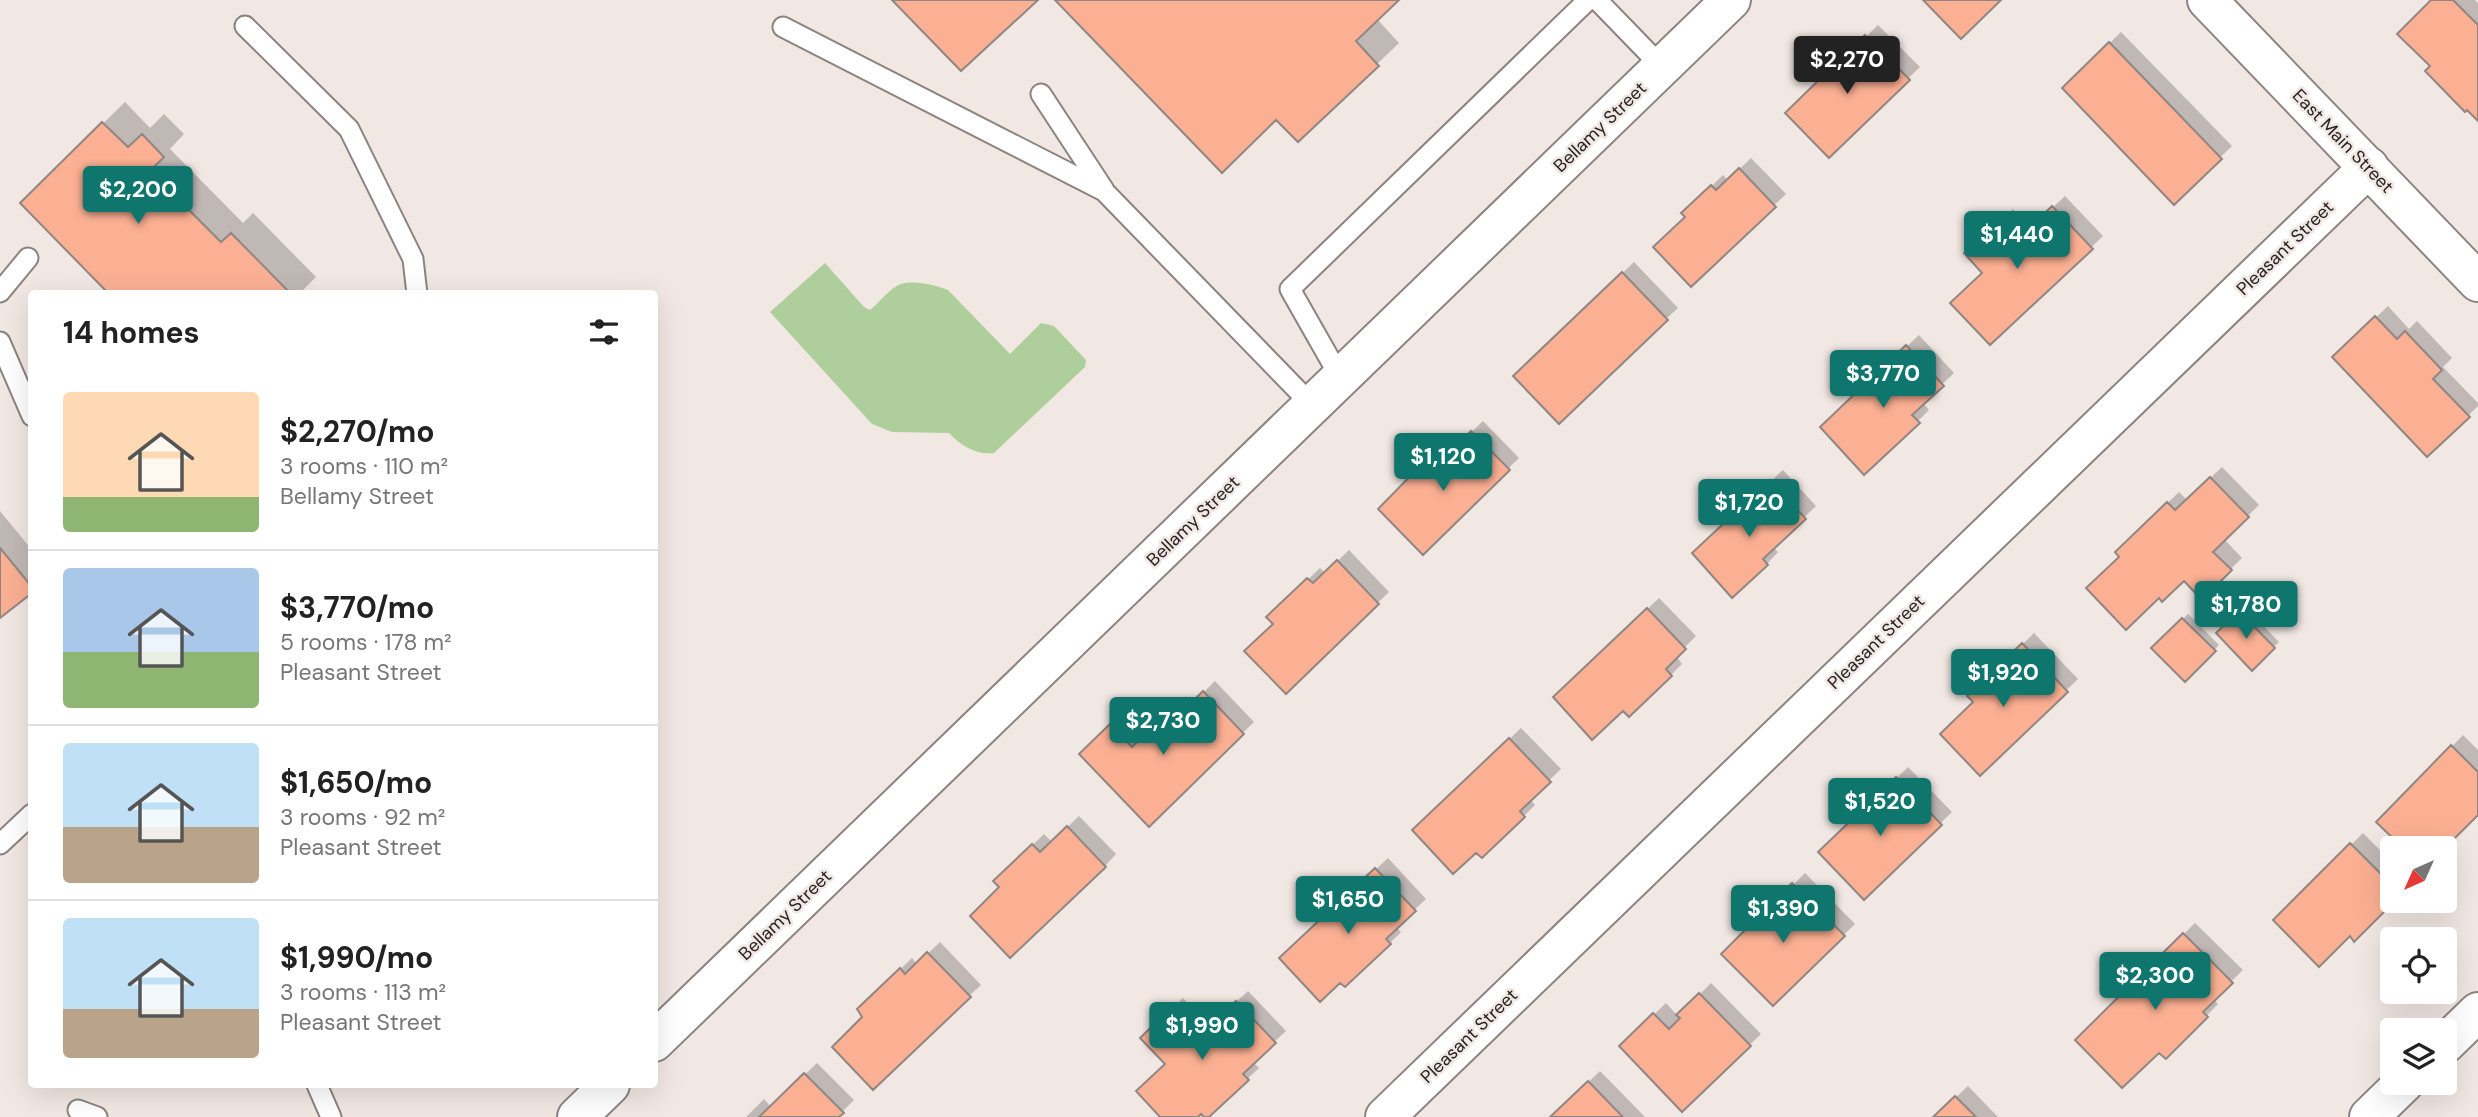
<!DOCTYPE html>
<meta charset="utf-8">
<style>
body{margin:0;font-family:"DM Sans",sans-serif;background:#f2f2f2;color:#222;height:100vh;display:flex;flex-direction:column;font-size:26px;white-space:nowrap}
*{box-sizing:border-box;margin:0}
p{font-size:23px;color:#767676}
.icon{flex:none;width:38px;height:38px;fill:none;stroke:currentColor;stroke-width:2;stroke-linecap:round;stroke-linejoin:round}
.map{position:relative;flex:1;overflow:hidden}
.drawer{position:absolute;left:28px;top:290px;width:630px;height:798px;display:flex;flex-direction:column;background:#fff;border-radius:7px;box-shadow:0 7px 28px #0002}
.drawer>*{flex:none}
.needle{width:46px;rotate:225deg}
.controls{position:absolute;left:2380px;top:836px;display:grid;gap:14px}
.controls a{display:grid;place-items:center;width:77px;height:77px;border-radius:7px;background:#fff;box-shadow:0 7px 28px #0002;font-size:35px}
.price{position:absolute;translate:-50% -60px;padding:0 16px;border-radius:7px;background:#0f766e;color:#fff;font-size:23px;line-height:46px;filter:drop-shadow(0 2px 4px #0008)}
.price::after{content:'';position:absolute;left:50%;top:42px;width:21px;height:16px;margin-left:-10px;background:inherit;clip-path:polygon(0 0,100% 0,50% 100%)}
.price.selected{background:#222;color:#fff}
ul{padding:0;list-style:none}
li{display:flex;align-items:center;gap:21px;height:175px;padding:0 35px}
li+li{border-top:2px solid #e0e0e0}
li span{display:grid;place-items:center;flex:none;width:196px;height:140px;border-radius:7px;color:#555}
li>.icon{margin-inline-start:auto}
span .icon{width:84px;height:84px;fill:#fffc;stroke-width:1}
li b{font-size:30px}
h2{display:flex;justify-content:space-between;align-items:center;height:84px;padding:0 35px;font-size:30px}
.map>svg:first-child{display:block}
</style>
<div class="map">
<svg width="2478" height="1117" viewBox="0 0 2478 1117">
<rect width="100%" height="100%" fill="#f1e7e3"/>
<path fill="#aecf9b" d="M 825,263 L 864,307 L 870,310 C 879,303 891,287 901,284 C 915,280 935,285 948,290 L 1010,354 L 1041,323 L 1054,326 L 1086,360 L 1085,367 L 994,453 C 976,455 961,446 949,433 L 892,432 L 872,424 L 770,312 Z"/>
<path fill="#0003" d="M 1057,0 L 1397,0 L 1377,19 L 1399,43 L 1298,140 L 1276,117 Z
M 2434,0 L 2475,0 L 2478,3 L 2478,118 L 2432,66 Z
M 1878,25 L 1920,67 L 1829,155 L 1788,113 Z
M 2121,32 L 2232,146 L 2174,202 L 2064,88 Z
M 125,102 L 150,128 L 164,114 L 184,134 L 170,149 L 243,223 L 253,213 L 316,277 L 299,294 L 111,294 L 22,203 Z
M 1751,158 L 1786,194 L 1691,285 L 1687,217 L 1684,213 L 1723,175 L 1728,180 Z
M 2065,196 L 2103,236 L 1991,343 L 1984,272 L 1977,242 L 2013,209 L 2031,228 Z
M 1634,262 L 1678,308 L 1666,319 L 1516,376 Z
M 2388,306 L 2409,329 L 2417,321 L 2452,358 L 2443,367 L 2478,403 L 2478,406 L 2427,455 L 2346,346 Z
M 1919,335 L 1954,373 L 1923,403 L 1929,410 L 1918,421 L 1833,416 Z
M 1483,421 L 1519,458 L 1423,552 L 1380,509 L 1437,452 L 1443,460 Z
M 2222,467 L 2259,505 L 2224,539 L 2242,558 L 2202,597 L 2184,578 L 2122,557 L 2117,552 L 2179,492 L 2187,500 Z
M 1783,470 L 1816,506 L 1773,547 L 1778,552 L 1767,564 L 1705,542 Z
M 0,511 L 32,550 L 32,590 L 0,615 Z
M 1349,550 L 1389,592 L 1286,691 L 1280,606 L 1320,568 L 1325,573 Z
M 1659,598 L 1696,636 L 1676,656 L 1682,664 L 1671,675 L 1629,715 L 1623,708 L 1566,686 Z
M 2245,607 L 2279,642 L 2252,668 L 2218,633 Z
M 2188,614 L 2219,645 L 2185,680 L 2153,648 Z
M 2034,633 L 2078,679 L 1980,773 L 1975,701 L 1970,696 Z
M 1215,681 L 1254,722 L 1149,824 L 1081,754 L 1122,714 L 1144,737 L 1186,696 L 1192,704 Z
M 1521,728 L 1561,769 L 1530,799 L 1535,805 L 1524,816 L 1425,819 Z
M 2463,735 L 2478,750 L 2478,812 L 2379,822 Z
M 1908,767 L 1952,812 L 1865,897 L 1820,852 Z
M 1079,816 L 1116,854 L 1105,866 L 1002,887 L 995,881 L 1044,834 L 1052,842 Z
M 2363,833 L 2392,862 L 2392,901 L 2350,933 L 2275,920 Z
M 1388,858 L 1426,899 L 1396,927 L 1401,932 L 1390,943 L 1293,947 Z
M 1805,873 L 1855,924 L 1773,1004 L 1724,954 Z
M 2195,923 L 2243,970 L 2213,999 L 2218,1004 L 2166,1057 L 2159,1050 L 2077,1040 Z
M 940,942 L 981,985 L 969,996 L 864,1018 L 870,998 L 912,958 L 917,964 Z
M 1711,983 L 1761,1034 L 1682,1110 L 1621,1046 L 1666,1003 L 1678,1016 Z
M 1248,991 L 1286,1031 L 1253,1062 L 1259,1068 L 1207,1117 L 1201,1112 L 1195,1117 L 1162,1117 L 1167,1064 L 1142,1038 L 1183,998 L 1210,1026 Z
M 817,1063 L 854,1100 L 837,1117 L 746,1117 L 764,1099 L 771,1107 Z
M 1600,1071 L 1645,1117 L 1552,1117 Z
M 1968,1086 L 1998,1117 L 1935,1117 Z"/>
<path fill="#fbb093" stroke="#908683" stroke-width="2" d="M 892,0 L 1038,0 L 961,71 Z
M 1055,0 L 1399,0 L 1356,41 L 1379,66 L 1298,142 L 1276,120 L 1222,173 Z
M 1923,0 L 2001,0 L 1961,39 Z
M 2431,0 L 2453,0 L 2478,25 L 2478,121 L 2467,110 L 2465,112 L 2425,71 L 2430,66 L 2397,34 Z
M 1865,35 L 1910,80 L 1829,158 L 1785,113 Z
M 2109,42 L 2222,159 L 2174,205 L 2062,88 Z
M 102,122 L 128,147 L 142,134 L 164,157 L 150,171 L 221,242 L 231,233 L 291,294 L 109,294 L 20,203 Z
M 1739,168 L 1776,207 L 1691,287 L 1653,247 L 1685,217 L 1681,213 L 1711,185 L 1716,190 Z
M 2052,206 L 2093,249 L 1990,345 L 1950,303 L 1982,273 L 1964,253 L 2001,219 L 2019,238 Z
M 1622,272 L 1668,320 L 1559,424 L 1513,376 Z
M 2375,316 L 2397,339 L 2405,331 L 2442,370 L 2433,379 L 2470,417 L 2427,457 L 2332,357 Z
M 1906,345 L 1944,386 L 1912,415 L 1920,423 L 1864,475 L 1820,427 Z
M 1471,431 L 1510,470 L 1423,555 L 1378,509 L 1424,462 L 1431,470 Z
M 2210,477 L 2249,517 L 2213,552 L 2232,570 L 2202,600 L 2184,581 L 2162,602 L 2159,598 L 2126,630 L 2086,588 L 2119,557 L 2115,552 L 2167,502 L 2175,510 Z
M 1770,480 L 1806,519 L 1763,559 L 1768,565 L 1732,598 L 1692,553 Z
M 0,548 L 32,587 L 32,593 L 0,618 Z
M 1337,560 L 1379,604 L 1286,694 L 1244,651 L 1273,624 L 1266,617 L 1307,578 L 1313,583 Z
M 1647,608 L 1686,649 L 1666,669 L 1672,676 L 1629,717 L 1623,711 L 1592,740 L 1553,697 Z
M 2239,611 L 2275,648 L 2252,671 L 2216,633 Z
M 2182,618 L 2216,651 L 2185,682 L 2151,648 Z
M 2022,643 L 2068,692 L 1980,776 L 1940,734 L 1973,702 L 1967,696 Z
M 1203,691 L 1244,734 L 1149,827 L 1079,754 L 1110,724 L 1132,747 L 1173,706 L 1180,714 Z
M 1509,738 L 1551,782 L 1520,811 L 1525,817 L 1482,858 L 1476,853 L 1453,874 L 1412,830 Z
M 2451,745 L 2478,772 L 2478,815 L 2444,849 L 2404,849 L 2376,822 Z
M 1896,777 L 1942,825 L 1864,900 L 1818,852 Z
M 1067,826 L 1106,867 L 1010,958 L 970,916 L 999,887 L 993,881 L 1032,844 L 1040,852 Z
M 2350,843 L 2392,885 L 2392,901 L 2395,901 L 2354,942 L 2350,936 L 2319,967 L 2273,920 Z
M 1375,868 L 1416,911 L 1386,939 L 1391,944 L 1345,987 L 1340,983 L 1320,1002 L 1279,958 Z
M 1792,883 L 1845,936 L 1773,1006 L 1721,954 Z
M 2183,933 L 2233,983 L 2203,1012 L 2208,1017 L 2166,1059 L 2159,1053 L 2122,1088 L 2075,1040 Z
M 927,952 L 971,997 L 873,1090 L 832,1047 L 862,1017 L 857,1009 L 900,968 L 905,974 Z
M 1699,993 L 1751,1046 L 1682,1112 L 1619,1046 L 1653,1013 L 1669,1029 L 1680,1018 L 1676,1015 Z
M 1236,1001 L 1276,1043 L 1243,1074 L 1249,1080 L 1209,1117 L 1204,1117 L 1201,1114 L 1198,1117 L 1160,1117 L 1136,1091 L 1165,1064 L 1140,1038 L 1171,1008 L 1198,1036 Z
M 804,1073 L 844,1113 L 839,1117 L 759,1117 Z
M 1588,1081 L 1623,1117 L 1550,1117 Z
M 1955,1096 L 1976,1117 L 1933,1117 Z"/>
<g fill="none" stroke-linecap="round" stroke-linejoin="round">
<defs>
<path id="lane" d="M 1597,0 L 1662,67
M 245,26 L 349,129 L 413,259 L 417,294
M 783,27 L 1104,191 L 1312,405
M 1041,94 L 1104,190
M 0,292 L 28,258
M 0,342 L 32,416
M 1340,377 L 1290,289 L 1588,0
M 0,844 L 32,814
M 317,1085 L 331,1117
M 78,1110 L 97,1117"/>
<path id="street" d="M 654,1042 L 1731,0
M 577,1117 L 610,1085
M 1385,1117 L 2369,167"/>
<path id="secondary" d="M 2207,0 L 2478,282
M 2445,1044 L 2478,1012
M 2369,1117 L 2404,1083"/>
</defs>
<use href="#lane" stroke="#8c8380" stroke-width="23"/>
<use href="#street" stroke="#8c8380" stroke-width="42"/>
<use href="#secondary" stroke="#8c8380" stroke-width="42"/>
<use href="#lane" stroke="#fff" stroke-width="19"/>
<use href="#street" stroke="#fff" stroke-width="38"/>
<use href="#secondary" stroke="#fff" stroke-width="38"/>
</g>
<g text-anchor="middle" stroke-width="5" stroke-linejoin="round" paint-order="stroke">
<g font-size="18" fill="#272322" stroke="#f1e7e3">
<text transform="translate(1600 127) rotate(-44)" y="6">Bellamy Street</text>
<text transform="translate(2343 141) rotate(46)" y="6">East Main Street</text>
<text transform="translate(2285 248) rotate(-44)" y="6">Pleasant Street</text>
<text transform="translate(1193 521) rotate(-44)" y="6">Bellamy Street</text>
<text transform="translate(1876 642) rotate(-44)" y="6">Pleasant Street</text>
<text transform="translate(785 915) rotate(-44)" y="6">Bellamy Street</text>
<text transform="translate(1469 1036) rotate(-44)" y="6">Pleasant Street</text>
</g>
</g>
</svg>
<div class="controls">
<a><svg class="needle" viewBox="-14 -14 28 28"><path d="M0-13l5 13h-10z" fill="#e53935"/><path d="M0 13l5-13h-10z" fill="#767676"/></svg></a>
<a><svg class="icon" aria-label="locate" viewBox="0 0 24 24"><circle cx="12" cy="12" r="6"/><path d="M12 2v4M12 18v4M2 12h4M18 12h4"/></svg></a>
<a><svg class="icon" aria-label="layers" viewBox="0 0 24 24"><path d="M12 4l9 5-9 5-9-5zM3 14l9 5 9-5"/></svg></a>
</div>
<b class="price selected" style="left:1847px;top:96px">$2,270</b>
<b class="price" style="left:138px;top:226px">$2,200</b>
<b class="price" style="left:2017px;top:271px">$1,440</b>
<b class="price" style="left:1883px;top:410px">$3,770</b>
<b class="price" style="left:1443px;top:493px">$1,120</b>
<b class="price" style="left:1749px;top:539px">$1,720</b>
<b class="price" style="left:2246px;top:641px">$1,780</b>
<b class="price" style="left:2003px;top:709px">$1,920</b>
<b class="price" style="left:1163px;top:757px">$2,730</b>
<b class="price" style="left:1880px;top:838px">$1,520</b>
<b class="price" style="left:1348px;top:936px">$1,650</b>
<b class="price" style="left:1783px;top:945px">$1,390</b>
<b class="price" style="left:2155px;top:1012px">$2,300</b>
<b class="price" style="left:1202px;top:1062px">$1,990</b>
<section class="drawer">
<h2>14 homes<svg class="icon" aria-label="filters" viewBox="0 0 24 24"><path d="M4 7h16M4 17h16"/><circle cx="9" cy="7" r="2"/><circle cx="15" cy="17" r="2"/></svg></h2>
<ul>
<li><span style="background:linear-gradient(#ffd9b3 75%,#8fb573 0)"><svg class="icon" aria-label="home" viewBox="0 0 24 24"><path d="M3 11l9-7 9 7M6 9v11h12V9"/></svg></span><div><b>$2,270/mo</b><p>3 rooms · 110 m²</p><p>Bellamy Street</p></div></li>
<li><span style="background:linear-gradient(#a9c7e8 60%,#8fb573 0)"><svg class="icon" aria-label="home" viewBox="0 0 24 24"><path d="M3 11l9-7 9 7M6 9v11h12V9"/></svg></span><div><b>$3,770/mo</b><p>5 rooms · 178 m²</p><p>Pleasant Street</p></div></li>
<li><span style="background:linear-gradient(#bfe0f5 60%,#b9a48a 0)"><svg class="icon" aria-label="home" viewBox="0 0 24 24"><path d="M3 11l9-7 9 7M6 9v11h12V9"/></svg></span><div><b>$1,650/mo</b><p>3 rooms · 92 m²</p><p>Pleasant Street</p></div></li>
<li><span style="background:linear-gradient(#bfe0f5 65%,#b9a48a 0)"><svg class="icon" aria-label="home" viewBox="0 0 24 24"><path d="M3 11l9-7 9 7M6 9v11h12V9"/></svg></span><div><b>$1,990/mo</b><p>3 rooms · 113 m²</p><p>Pleasant Street</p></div></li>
</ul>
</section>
</div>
